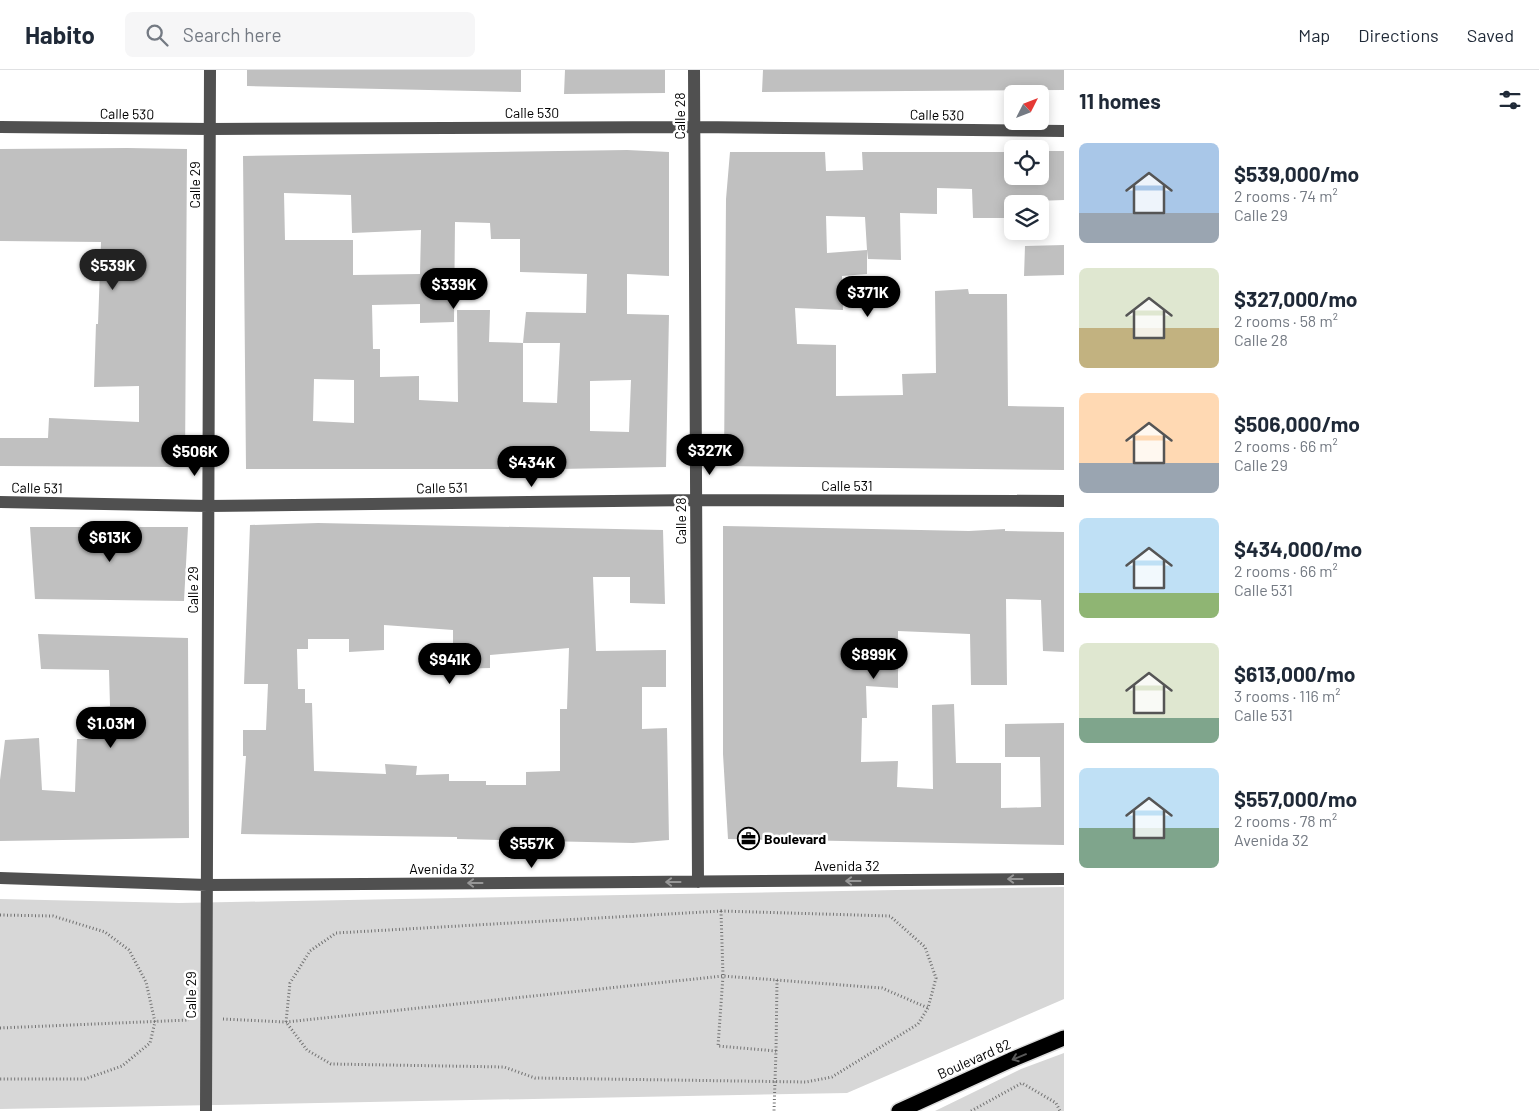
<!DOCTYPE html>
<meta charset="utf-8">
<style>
body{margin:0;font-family:Barlow,sans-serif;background:#f6f6f7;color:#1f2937;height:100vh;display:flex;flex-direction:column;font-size:19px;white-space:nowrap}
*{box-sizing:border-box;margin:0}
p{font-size:16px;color:#747a83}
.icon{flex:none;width:28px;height:28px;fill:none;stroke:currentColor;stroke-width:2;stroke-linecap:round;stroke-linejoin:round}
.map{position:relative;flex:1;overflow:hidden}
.panel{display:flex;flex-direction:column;background:#fff;width:475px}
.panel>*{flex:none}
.needle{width:32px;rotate:48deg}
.fabs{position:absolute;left:1004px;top:15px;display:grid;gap:10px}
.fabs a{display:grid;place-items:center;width:45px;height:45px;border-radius:8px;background:#fff;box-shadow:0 2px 12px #0003;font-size:25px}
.price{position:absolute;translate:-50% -42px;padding:0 11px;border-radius:18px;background:#000;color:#fff;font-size:16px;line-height:32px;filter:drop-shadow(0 1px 2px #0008)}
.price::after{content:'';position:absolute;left:50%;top:30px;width:15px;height:11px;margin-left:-8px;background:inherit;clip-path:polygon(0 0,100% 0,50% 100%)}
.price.current{background:#222;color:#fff}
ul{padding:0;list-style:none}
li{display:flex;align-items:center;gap:15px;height:125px;padding:0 15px}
li span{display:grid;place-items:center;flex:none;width:140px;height:100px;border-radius:8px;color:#555}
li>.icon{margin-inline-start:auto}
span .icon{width:60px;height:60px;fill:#fffc;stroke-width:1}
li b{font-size:21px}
h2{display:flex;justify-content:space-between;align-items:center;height:60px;padding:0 15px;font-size:21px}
header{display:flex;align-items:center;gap:30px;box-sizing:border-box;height:70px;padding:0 25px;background:#fff;border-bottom:1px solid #e0e1e3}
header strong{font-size:24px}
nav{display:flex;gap:28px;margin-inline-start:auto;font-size:18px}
.search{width:350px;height:45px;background:#f6f6f7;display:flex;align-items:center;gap:12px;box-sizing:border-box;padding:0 18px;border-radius:8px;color:#747a83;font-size:19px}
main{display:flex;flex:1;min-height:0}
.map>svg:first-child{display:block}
</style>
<header>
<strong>Habito</strong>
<div class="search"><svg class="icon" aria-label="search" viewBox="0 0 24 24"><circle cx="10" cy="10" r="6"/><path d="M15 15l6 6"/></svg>Search here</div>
<nav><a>Map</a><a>Directions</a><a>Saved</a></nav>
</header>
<main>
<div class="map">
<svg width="1064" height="1041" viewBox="0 0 1064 1041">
<rect width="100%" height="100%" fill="#fff"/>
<path fill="#d7d7d7" d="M 1064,817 L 1064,929 L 847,1023 L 0,1039 L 0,829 L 179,833 Z
M 1064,983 L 1064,1041 L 935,1041 L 1021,999 Z"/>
<path fill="#c0c0c0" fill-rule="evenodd" d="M 247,0 L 521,0 L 521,22 L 247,16 Z
M 565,0 L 665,0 L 665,23 L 564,24 Z
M 763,0 L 1064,0 L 1064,20 L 762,22 Z
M 127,78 L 187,79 L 185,397 L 0,396 L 0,368 L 48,368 L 49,348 L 139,352 L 139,316 L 94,317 L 96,254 L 98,254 L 101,172 L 0,171 L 0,79 Z
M 627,80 L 669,82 L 669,206 L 627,204 L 627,244 L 669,245 L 666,397 L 559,399 L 523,394 L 522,399 L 246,399 L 243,86 ZM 284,123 L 351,125 L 352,163 L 421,160 L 420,204 L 353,205 L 353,170 L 285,170 ZM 455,152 L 490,153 L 491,169 L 520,169 L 520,202 L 587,204 L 586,243 L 526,242 L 523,273 L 489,272 L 490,240 L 457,240 L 458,332 L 419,330 L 419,306 L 380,307 L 380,279 L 373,279 L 372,235 L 420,234 L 420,253 L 454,252 ZM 523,273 L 560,273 L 557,333 L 523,332 ZM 314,309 L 354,310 L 354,353 L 313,351 ZM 631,310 L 629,362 L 590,361 L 590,311 Z
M 1040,81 L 1064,81 L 1064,130 L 1012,132 L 1012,148 L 973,148 L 972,119 L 937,118 L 937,144 L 900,143 L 901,190 L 868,189 L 867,180 L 867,204 L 842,206 L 843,240 L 795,238 L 797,274 L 836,275 L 836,326 L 903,325 L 902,304 L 936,303 L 935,221 L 968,219 L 969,224 L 1007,224 L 1008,336 L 1064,337 L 1064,400 L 724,396 L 726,129 L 730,82 L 825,82 L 826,101 L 863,100 L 862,82 L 1012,82 L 1012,106 L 1040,106 ZM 826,146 L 865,147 L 867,180 L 827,183 Z
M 1064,175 L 1064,205 L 1024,206 L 1025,176 Z
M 318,453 L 663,460 L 665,534 L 630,533 L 630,507 L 593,507 L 596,581 L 666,580 L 666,617 L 642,617 L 642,659 L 667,658 L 669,770 L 633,773 L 457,769 L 457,767 L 241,764 L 246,686 L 243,686 L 243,660 L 266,660 L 268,614 L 244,614 L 250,455 ZM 384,555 L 453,560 L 453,599 L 490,598 L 490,585 L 569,578 L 567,639 L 560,639 L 560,701 L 526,702 L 526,715 L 486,715 L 486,711 L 449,711 L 449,704 L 416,705 L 417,696 L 385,694 L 386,704 L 314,701 L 312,633 L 305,633 L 305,619 L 298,619 L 297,579 L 308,579 L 308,569 L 349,569 L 349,582 L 384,580 Z
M 723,456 L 969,461 L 1005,459 L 1005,461 L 1064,462 L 1064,582 L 1043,581 L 1041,530 L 1006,529 L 1007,615 L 971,615 L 970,564 L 898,561 L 898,618 L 866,616 L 867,648 L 862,648 L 861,692 L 898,691 L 897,717 L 933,719 L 932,635 L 954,634 L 956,693 L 1001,693 L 1001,738 L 1041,737 L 1040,687 L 1005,687 L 1005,654 L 1064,653 L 1064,775 L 728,769 L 723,684 Z
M 30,457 L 188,457 L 184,531 L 35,529 Z
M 38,564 L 188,568 L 189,768 L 0,771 L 0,710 L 5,670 L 39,668 L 42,720 L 75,722 L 77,669 L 99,669 L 100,637 L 110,636 L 109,600 L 41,599 Z"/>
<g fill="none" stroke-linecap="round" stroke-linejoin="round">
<defs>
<path id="highway" d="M 899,1041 L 1011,990 L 1064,968"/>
</defs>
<use href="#highway" stroke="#dbdbdb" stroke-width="18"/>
<path stroke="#727272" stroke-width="3" stroke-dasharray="1 2.5" stroke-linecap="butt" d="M 721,841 L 890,846 L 925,877 L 936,908 L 928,938 L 918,954 L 832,1007 L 806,1012 L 535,1008 L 504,997 L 331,994 L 307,980 L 286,952 L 290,913 L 310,881 L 336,863 Z
M 721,841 L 723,906 L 718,976 L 776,981 L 774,1041
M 0,845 L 53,846 L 105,862 L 129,880 L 146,912 L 155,952 L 150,973 L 122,996 L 85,1009 L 0,1009
M 223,949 L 286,952 L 723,906 L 882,918 L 928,938
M 0,958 L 189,950
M 776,981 L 777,910
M 971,1041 L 1022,1013 L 1056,1033 L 1060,1041"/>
<path stroke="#505050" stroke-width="12" d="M 694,0 L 698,812
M 0,57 L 210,59 L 695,57 L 1064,61
M 0,432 L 208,436 L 696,430 L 1064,431
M 0,808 L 207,815 L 1064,809
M 206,1041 L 210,0"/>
<use href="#highway" stroke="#000" stroke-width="15"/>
</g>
<defs><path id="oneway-shaft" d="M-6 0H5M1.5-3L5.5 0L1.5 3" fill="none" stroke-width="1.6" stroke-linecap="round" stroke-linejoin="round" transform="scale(1.25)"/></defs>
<g stroke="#969696">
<use href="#oneway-shaft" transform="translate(1015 809) rotate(180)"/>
<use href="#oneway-shaft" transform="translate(853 811) rotate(180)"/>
<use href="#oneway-shaft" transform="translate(673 812) rotate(180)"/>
<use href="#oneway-shaft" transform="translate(475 813) rotate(180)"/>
</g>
<use stroke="#595959" href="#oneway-shaft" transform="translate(1019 987) rotate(158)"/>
<defs>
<symbol id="office-ring" viewBox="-11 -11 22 22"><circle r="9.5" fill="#fff" stroke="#000" stroke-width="1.5"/><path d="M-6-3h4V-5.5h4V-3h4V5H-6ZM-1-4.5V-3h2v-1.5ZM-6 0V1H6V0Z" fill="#000"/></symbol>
</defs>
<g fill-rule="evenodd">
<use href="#office-ring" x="736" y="756" width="25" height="25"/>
</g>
<g text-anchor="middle" stroke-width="5" stroke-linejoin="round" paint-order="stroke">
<g font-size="14" fill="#000" stroke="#fff">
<text x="532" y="48">Calle 530</text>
<text transform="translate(127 44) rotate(1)" y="5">Calle 530</text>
<text transform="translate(937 45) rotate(1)" y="5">Calle 530</text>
<text transform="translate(680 46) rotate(-90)" y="5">Calle 28</text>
<text transform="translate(195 115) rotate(-90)" y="5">Calle 29</text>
<text x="847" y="421">Calle 531</text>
<text transform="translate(37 418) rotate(1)" y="5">Calle 531</text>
<text transform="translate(442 418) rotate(-1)" y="5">Calle 531</text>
<text transform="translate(681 451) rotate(-90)" y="5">Calle 28</text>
<text transform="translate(193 520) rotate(-90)" y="5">Calle 29</text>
<text x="847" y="801">Avenida 32</text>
<text x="442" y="804">Avenida 32</text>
<text transform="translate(191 925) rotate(-90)" y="5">Calle 29</text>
<text transform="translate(974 989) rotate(-24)" y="5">Boulevard 82</text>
</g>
<g font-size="14" font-weight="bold" fill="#000" stroke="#fff" text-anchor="start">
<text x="764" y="774">Boulevard</text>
</g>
</g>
</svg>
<div class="fabs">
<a><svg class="needle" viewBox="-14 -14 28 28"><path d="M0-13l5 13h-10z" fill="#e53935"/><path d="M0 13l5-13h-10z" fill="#747a83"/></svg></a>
<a><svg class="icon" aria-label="locate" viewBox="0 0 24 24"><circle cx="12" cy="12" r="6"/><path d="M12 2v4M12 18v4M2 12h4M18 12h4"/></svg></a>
<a><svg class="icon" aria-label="layers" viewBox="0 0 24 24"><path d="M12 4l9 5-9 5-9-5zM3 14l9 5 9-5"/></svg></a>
</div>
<b class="price current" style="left:113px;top:221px">$539K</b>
<b class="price" style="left:454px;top:240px">$339K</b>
<b class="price" style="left:868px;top:248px">$371K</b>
<b class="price" style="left:710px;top:406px">$327K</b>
<b class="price" style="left:195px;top:407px">$506K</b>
<b class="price" style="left:532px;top:418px">$434K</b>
<b class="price" style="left:110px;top:493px">$613K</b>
<b class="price" style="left:874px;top:610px">$899K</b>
<b class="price" style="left:450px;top:615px">$941K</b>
<b class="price" style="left:111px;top:679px">$1.03M</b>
<b class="price" style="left:532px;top:799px">$557K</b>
</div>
<section class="panel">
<h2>11 homes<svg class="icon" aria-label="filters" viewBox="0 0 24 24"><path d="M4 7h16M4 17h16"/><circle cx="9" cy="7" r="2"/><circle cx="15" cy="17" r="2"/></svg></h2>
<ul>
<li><span style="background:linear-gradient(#a9c7e8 70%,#9aa5b1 0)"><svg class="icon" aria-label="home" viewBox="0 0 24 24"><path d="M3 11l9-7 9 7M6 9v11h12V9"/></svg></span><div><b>$539,000/mo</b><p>2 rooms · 74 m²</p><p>Calle 29</p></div></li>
<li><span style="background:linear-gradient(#dfe7d0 60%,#c2b280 0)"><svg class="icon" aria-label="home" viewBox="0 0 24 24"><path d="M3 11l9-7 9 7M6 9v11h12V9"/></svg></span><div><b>$327,000/mo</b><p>2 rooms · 58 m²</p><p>Calle 28</p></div></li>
<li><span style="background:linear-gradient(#ffd9b3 70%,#9aa5b1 0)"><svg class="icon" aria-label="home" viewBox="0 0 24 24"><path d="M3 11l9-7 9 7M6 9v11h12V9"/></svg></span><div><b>$506,000/mo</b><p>2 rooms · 66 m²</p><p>Calle 29</p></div></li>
<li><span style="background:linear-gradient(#bfe0f5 75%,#8fb573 0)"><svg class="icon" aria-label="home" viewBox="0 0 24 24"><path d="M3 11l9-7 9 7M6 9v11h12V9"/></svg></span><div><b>$434,000/mo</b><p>2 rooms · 66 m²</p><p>Calle 531</p></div></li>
<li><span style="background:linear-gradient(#dfe7d0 75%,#7fa58c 0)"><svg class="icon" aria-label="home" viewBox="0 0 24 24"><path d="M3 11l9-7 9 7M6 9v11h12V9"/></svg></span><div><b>$613,000/mo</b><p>3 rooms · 116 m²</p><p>Calle 531</p></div></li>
<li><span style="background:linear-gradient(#bfe0f5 60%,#7fa58c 0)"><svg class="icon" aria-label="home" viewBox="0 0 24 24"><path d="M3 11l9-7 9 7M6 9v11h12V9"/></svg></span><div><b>$557,000/mo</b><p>2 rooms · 78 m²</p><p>Avenida 32</p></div></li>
</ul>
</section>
</main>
